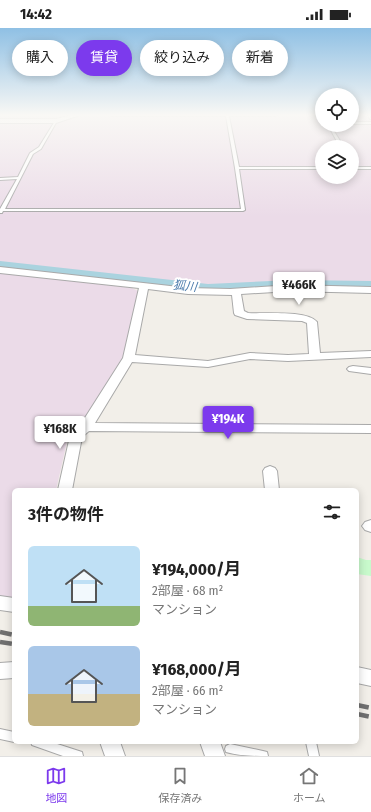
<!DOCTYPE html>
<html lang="ja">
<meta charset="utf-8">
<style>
body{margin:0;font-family:"Fira Sans Condensed","Noto Sans JP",sans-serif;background:#f6f6f6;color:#222;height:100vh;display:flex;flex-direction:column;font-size:15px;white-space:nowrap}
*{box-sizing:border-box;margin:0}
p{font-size:13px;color:#767676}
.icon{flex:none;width:22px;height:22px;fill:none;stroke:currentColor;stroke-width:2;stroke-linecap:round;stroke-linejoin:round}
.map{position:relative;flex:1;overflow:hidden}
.side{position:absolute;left:12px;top:460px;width:347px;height:256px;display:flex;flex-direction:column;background:#fff;border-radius:6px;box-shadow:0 2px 10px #0003}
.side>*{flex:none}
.top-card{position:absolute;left:12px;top:12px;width:347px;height:36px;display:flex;gap:8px}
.buttons{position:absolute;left:315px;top:60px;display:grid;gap:8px}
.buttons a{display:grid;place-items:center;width:44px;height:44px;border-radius:50%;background:#fff;box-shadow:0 2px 10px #0003;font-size:20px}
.price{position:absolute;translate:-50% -34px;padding:0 9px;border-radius:4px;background:#fff;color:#222;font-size:13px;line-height:26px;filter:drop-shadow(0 1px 2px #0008)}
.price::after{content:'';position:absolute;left:50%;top:24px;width:12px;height:9px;margin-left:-6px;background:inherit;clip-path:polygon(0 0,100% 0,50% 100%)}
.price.current{background:#7c3aed;color:#fff}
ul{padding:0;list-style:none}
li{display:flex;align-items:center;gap:12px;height:100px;padding:0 16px}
li span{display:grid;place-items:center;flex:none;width:112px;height:80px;border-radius:6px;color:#555}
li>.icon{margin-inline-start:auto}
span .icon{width:48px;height:48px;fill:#fffc;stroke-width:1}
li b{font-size:17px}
h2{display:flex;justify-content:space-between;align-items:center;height:48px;padding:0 16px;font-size:17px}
.chip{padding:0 14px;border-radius:18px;background:#fff;box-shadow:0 2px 10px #0003;font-size:14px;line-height:36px}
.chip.current{background:#7c3aed;color:#fff}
.status{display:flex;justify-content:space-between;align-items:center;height:28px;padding:0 20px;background:#fff;direction:ltr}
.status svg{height:11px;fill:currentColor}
.tab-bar{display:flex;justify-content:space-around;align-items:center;height:56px;border-top:1px solid #e0e0e0;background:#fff;font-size:11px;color:#767676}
.tab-bar a{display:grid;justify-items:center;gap:2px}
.tab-bar .current{color:#7c3aed}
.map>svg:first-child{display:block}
</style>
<div class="status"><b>14:42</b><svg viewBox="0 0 49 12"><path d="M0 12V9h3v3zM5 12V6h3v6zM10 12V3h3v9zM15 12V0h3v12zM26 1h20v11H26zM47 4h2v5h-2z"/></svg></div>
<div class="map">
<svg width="371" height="728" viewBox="0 0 371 728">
<rect width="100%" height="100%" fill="#f2efe9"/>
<path fill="#ebdbe8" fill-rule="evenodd" d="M 0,87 L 322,87 L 322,97 L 352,97 L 352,87 L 371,87 L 371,255 L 284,255 L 206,258 L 0,237 ZM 322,119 L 352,119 L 352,149 L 322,149 Z
M 0,245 L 132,260 L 138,263 L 122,333 L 87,389 L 69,405 L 56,462 L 14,462 L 14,573 L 0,571 Z"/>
<path fill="#c8facc" d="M 357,529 L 366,532 L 371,532 L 371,548 L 357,546 Z"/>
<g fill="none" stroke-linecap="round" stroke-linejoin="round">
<path fill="#aad3df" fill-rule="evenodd" d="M 0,233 L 208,256 L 293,252 L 371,253 L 371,263 L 293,262 L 208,266 L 0,243 Z"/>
<defs>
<path id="service" d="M 110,87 L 277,87 L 276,88 L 229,88 L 239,139 L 322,139 L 322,141 L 239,141 L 245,182 L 243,183 L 3,183 L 2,185 L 0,185 L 0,181 L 17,151 L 0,152 L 0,150 L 18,149 L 30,125 L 39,119 L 55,93 L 56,92 L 57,93 L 41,121 L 33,126 L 5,181 L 241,181 L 235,140 L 226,88 L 111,88 Z
M 368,87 L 370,87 L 371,91 L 370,91 Z
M 352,94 L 371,94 L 371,96 L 352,96 Z
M 328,97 L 330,97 L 344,119 L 340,119 Z
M 352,139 L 371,139 L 371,141 L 352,141 Z
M 0,701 L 14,704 L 14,714 L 0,711 Z
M 31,714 L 51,714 L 82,724 L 83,728 L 63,728 L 32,717 Z
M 306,714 L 316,714 L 319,728 L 309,728 Z
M 230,716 L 263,723 L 267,724 L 268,728 C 254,728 239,728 226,724 L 225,721 L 226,718 Z"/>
<path id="minor" d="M 72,87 L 80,87 L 56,95 L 0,95 L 0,91 L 56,91 Z
M 0,239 L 188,260 L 230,261 L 291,257 L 371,259 L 371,265 L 291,263 L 241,266 L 244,283 L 248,285 C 264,286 307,282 317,294 L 320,325 L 371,323 L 371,329 L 288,333 L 250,331 L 208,339 L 132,334 L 95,395 L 371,397 L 371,405 L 89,403 L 82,409 L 72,462 L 58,462 L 70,408 L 81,396 L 123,330 L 139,260 L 0,245 ZM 148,261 L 188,266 L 232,267 L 234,285 L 235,287 L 247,291 L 302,293 L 307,295 L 309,326 L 288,327 L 250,325 L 208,333 L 135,327 Z
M 353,338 L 371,340 L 371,346 L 349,343 L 347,341 L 349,339 Z
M 270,438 L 275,440 L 277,443 L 279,462 L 265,462 L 263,443 L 265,440 Z
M 371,492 L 371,504 L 365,502 L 362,498 L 365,494 Z
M 0,568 L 14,570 L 14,584 L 0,582 Z
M 14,634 L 14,650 L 0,651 L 0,635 Z
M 357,639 L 371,642 L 371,658 L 357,655 Z
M 100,714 L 120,714 L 125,728 L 105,728 Z
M 200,714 L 220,714 L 225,728 L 205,728 Z"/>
</defs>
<use href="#service" stroke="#a9a9a9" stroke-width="2"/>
<use href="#minor" stroke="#a9a9a9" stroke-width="2"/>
<use href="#service" fill="#fff" fill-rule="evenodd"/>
<use href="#minor" fill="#fff" fill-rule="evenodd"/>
<path stroke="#707070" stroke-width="4.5" stroke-dasharray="12 12" stroke-linecap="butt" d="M 0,604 L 14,607
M 0,614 L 14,616
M 357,677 L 371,680
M 357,686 L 371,689"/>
</g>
<linearGradient id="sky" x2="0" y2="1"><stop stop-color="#8fc0e4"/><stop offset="0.46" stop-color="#f9f8f5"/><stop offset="1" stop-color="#f9f8f5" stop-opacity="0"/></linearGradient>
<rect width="371" height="189" fill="url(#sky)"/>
<g text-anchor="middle" stroke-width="4" stroke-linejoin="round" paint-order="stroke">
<g font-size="12" font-style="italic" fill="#4a7aab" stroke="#fff">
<text transform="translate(185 258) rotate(6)" y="4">狐川</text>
</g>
</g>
</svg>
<div class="buttons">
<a><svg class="icon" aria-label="locate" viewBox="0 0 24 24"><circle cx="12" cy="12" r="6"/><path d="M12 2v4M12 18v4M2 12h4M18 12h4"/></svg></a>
<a><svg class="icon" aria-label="layers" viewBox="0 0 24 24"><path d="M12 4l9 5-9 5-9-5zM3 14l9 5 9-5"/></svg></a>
</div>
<b class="price" style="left:299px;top:278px">¥466K</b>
<b class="price current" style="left:228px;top:412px">¥194K</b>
<b class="price" style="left:60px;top:422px">¥168K</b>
<div class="top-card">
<a class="chip">購入</a>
<a class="chip current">賃貸</a>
<a class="chip">絞り込み</a>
<a class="chip">新着</a>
</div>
<section class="side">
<h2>3件の物件<svg class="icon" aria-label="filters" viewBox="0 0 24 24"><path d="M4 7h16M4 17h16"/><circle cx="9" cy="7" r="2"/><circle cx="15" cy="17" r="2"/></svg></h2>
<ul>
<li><span style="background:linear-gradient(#bfe0f5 75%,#8fb573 0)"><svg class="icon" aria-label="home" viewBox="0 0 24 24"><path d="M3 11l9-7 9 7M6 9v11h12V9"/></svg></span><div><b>¥194,000/月</b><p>2部屋 · 68 m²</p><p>マンション</p></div></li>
<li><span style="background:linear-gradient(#a9c7e8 60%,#c2b280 0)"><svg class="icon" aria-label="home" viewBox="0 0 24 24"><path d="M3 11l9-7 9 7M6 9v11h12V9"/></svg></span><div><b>¥168,000/月</b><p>2部屋 · 66 m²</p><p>マンション</p></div></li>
</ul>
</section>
</div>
<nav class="tab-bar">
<a class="current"><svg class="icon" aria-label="map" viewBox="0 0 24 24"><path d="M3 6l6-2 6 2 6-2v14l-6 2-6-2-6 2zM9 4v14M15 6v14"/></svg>地図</a>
<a><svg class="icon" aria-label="saved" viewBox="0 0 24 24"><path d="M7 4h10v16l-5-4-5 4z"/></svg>保存済み</a>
<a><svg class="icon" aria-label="home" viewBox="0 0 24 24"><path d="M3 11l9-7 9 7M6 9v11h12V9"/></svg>ホーム</a>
</nav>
